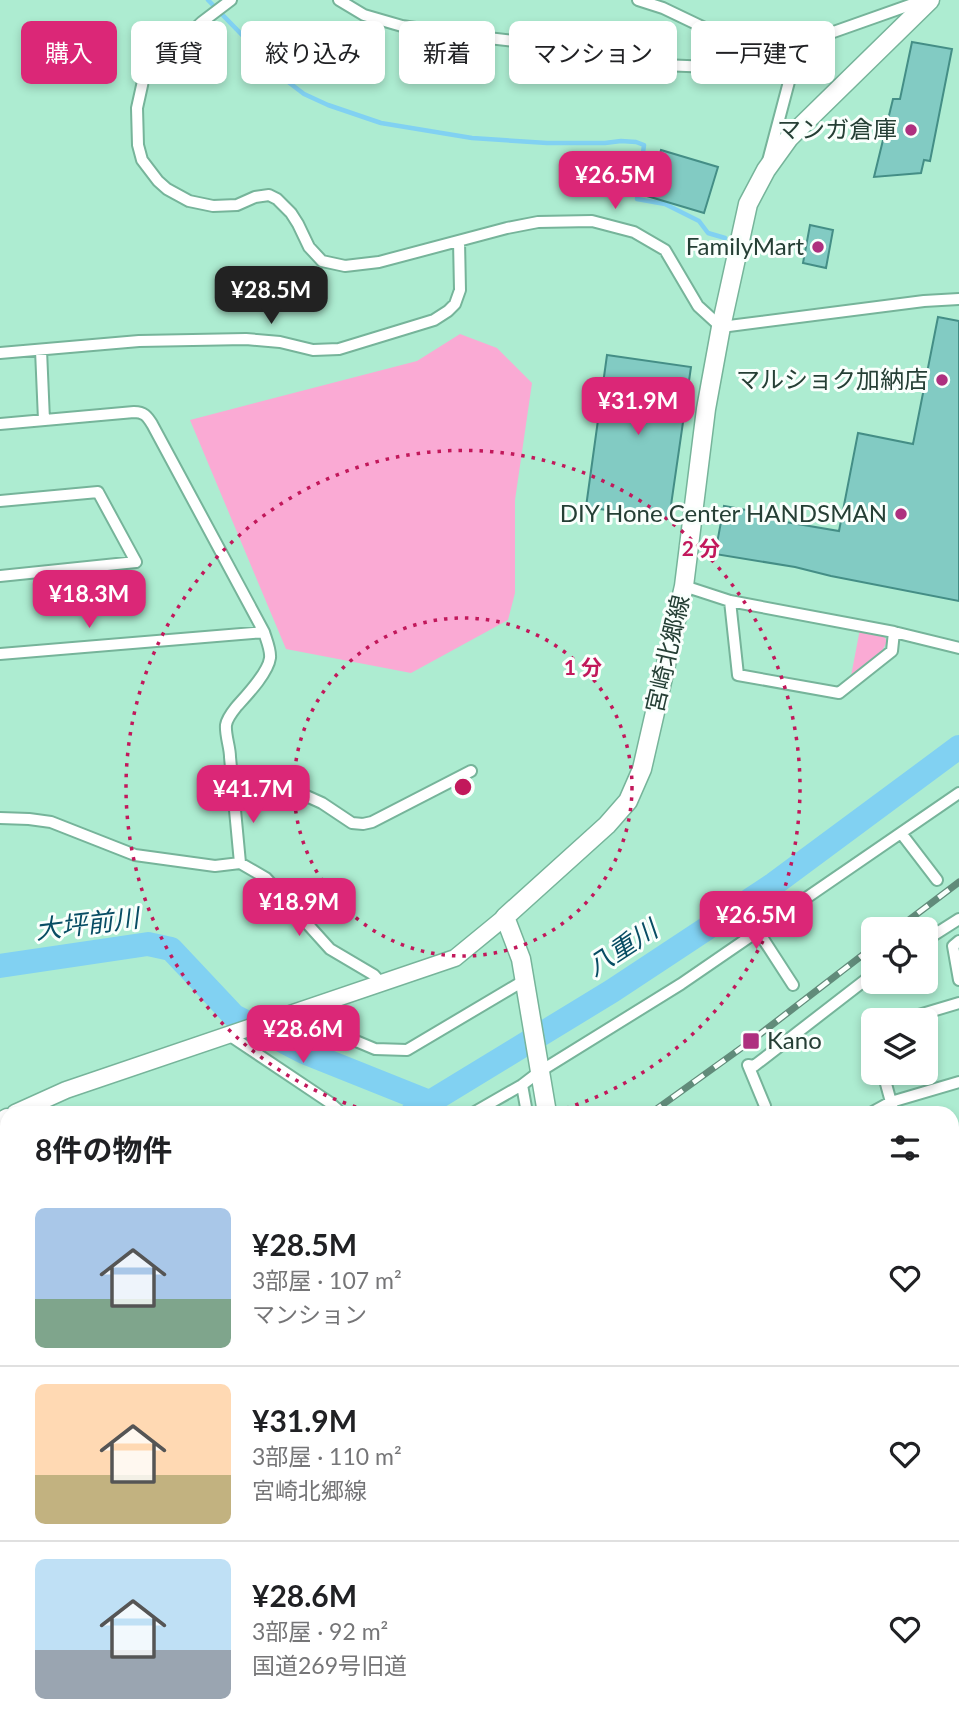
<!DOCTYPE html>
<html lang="ja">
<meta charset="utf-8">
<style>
body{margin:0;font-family:Lato,"Noto Sans JP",sans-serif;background:#f6f6f6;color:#202124;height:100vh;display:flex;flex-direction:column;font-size:26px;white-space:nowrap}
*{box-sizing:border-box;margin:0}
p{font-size:23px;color:#757577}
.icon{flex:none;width:38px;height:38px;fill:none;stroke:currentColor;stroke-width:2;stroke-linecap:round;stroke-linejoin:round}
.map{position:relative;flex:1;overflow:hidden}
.panel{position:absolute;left:0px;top:1106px;width:959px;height:623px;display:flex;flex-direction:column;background:#fff;border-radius:21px 21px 0 0;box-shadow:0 4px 10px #0003}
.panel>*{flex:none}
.hud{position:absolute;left:21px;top:21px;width:917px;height:63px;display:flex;gap:14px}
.fabs{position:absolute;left:861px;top:917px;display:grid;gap:14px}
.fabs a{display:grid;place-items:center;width:77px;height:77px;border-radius:10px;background:#fff;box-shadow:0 4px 10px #0003;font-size:35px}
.price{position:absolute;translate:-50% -60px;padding:0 16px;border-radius:14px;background:#db2777;color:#fff;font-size:23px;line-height:46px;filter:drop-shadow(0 2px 4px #0008)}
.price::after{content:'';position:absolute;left:50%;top:42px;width:21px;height:16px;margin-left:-10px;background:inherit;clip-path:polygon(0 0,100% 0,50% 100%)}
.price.current{background:#222;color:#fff}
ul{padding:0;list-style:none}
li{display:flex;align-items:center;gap:21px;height:175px;padding:0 35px}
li+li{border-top:2px solid #e0e0e0}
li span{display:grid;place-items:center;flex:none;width:196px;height:140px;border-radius:10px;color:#555}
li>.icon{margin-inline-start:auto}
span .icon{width:84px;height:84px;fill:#fffc;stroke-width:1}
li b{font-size:30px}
h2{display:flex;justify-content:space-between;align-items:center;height:84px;padding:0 35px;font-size:30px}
.pill{padding:0 24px;border-radius:10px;background:#fff;box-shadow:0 4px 10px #0003;font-size:24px;line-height:63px}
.pill.current{background:#db2777;color:#fff}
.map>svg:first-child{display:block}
</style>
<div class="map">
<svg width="959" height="1729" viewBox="0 0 959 1729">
<rect width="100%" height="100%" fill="#adecd1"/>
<path fill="#faaad4" d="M 460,334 L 497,348 L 532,383 L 515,500 L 515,593 L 508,620 L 411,673 L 286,649 L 190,420 L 417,361 Z
M 860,629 L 883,634 L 887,642 L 880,654 L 851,676 Z"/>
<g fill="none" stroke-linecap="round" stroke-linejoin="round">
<path stroke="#81d1f2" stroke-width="4.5" d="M 208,0 L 287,81 L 304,94 L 328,105 L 381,123 L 472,138 L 547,143 L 605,143 L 621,141 L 636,142 L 644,145 L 637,199 L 665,204 L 699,221 L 708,233 L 725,238"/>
<path stroke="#81d1f2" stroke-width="24" d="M 0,966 L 148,944 L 171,949 L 234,1016 L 304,1052 L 429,1102
M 412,1113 L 612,991 L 774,884 L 959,747
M 0,1404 L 7,1398"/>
</g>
<path fill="#82cbc3" stroke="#448e86" stroke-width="2" d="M 912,42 L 952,49 L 930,161 L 924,160 L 921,173 L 874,177 L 893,99 L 900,99 Z
M 661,150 L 718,167 L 704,213 L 647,196 Z
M 810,225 L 833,230 L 826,268 L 803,263 Z
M 938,317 L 959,321 L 959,601 L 831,576 L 795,567 L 715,554 L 724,506 L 763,513 L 762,518 L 839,531 L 858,433 L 913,444 Z
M 607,355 L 691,367 L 669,519 L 586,507 Z"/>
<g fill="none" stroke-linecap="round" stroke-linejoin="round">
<defs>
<path id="street" d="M 231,0 L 202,22 L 172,50 L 152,69 L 143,81 L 137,108 L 138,145 L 142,160 L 158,181 L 167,189 L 189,201 L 213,206 L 237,205 L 255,197 L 269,195 L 277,199 L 291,213 L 298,224 L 309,247 L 322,261 L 345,266 L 379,262 L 507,228 L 538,222 L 592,221 L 634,232 L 665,250 L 698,306 L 721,327 L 924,301 L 959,299
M 339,0 L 364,15 L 402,26 L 462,35 L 619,53 L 662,65 L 711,67 L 761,57 L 795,59
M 638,0 L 663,8 L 711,31 L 748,44 L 761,57
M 768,161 L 795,59 L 825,35 L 924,0
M 41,350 L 44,420
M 0,353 L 139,341 L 246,339 L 280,342 L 313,350 L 339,349 L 434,320 L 448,311 L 455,304 L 460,290 L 459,241
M 0,424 L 134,412 C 144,412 147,416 152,424 L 264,632 C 266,639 271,650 270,658 C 268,673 247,695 237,706 C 233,711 227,718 226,725 C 225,735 230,747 230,757 C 233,792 237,828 240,863
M 0,501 L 98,492 L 136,562 L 0,576
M 684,586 L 730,601 L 894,632 L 959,648
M 730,601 L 738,675 L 839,693 L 892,651 L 894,632
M 0,654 L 264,632
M 233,793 L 281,788 L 293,790 L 322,803 L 352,823 L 363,824 L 372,822 L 471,771
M 0,818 L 29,819 L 51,822 L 135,855 L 215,866 L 240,863 L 266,878 L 330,949 L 374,975 L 381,983
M 901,833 L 937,880
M 758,931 L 793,985
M 926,940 L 959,919
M 959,941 L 953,946 L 959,980
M 305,1009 L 332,1031 L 375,1049 L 407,1050 L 525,980
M 902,1020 L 959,1003
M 873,1029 L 870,1030 L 873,1040
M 229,1035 L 329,1102 L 337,1109 L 338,1113
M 883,1073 L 894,1113
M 522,1085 L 527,1113
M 473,1113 L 522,1085 L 539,1072 L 681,984 L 959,793
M 766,1113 L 765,1106 L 748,1065 L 754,1066 L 873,974
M 871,1113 L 891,1102 L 959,1082
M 952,1160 L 959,1157
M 0,1353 L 7,1347
M 952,1409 L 959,1409
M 0,1441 L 7,1435
M 952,1489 L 959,1488
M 952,1562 L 959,1561
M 0,1564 L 7,1559
M 0,1604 L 7,1599
M 430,1722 L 436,1729
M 538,1722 L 544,1729
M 833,1722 L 840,1729
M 891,1722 L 906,1729
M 387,1729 L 395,1722"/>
<path id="secondary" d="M 15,1113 L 66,1090 L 455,958 L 505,917
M 0,1121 L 7,1117
M 0,1222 L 7,1232"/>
<path id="primary" d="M 547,1113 L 521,959 L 505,917 L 607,825 L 628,801 L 642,769 L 684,586 L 706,409 L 721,327 L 748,204 L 766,170 L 789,138 L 930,0
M 649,1722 L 650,1729"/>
</defs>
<use href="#street" stroke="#76b49a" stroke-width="14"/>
<use href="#secondary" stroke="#76b49a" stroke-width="19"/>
<use href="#primary" stroke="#76b49a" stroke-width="21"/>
<use href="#street" stroke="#fff" stroke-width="10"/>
<use href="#secondary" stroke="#fff" stroke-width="16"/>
<use href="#primary" stroke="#fff" stroke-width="18"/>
<defs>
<path id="rail" d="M 897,929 L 959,882
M 651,1113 L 751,1041 L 873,947
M 0,1585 L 7,1580"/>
</defs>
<use href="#rail" stroke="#618b7a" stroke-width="7"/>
<use href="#rail" stroke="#f9fffc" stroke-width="4.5" stroke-dasharray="13" stroke-linecap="butt"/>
</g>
<g fill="none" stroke="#c2185b" stroke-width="3.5" stroke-dasharray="3.5 7">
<circle cx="463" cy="787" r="169"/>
<path d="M376 1113A337 337 0 1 1 550 1113"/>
</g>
<g fill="#ae307f" stroke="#f9fffc" stroke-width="2.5">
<circle cx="911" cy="130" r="7"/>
<circle cx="818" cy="247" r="7"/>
<circle cx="942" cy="380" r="7"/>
<circle cx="901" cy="514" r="7"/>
<rect x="742" y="1032" width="18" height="18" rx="3.5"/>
</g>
<g text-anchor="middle" stroke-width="6" stroke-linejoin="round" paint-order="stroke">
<g font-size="24" fill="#253f35" stroke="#f9fffc" text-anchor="end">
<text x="897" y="138">マンガ倉庫</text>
<text x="804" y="255">FamilyMart</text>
<text x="928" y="388">マルショク加納店</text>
<text x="887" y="522">DIY Hone Center HANDSMAN</text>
<text x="767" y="1049" text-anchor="start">Kano</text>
</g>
<g font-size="24" fill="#253f35" stroke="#f9fffc">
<text transform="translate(668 654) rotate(-77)" y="8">宮崎北郷線</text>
</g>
<g font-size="26" font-style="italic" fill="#084d64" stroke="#f9fffc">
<text transform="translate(87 924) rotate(-7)" y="9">大坪前川</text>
<text transform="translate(622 948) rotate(-33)" y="9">八重川</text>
</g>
</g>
<circle cx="463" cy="787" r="10" fill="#c2185b" stroke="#f9fffc" stroke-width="3.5"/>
<g font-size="21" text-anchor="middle" font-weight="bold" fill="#c2185b" stroke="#f9fffc" stroke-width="6" stroke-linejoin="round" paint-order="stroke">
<text x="701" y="556">2 分</text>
<text x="583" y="675">1 分</text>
</g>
</svg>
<div class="fabs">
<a><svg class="icon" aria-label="locate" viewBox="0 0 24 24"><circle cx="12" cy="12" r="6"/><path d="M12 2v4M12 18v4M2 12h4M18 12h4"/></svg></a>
<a><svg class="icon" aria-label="layers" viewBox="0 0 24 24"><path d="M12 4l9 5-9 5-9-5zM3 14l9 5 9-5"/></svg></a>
</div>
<b class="price" style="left:615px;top:211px">¥26.5M</b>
<b class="price current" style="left:271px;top:326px">¥28.5M</b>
<b class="price" style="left:638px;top:437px">¥31.9M</b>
<b class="price" style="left:89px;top:630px">¥18.3M</b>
<b class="price" style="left:253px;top:825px">¥41.7M</b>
<b class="price" style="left:299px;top:938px">¥18.9M</b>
<b class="price" style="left:756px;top:951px">¥26.5M</b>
<b class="price" style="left:303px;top:1065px">¥28.6M</b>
<div class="hud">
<a class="pill current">購入</a>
<a class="pill">賃貸</a>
<a class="pill">絞り込み</a>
<a class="pill">新着</a>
<a class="pill">マンション</a>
<a class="pill">一戸建て</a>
</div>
<section class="panel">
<h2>8件の物件<svg class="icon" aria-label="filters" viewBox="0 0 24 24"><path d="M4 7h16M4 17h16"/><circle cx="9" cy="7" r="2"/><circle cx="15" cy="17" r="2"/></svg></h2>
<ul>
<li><span style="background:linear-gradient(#a9c7e8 65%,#7fa58c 0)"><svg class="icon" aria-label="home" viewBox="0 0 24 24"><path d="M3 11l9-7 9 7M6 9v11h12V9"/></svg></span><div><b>¥28.5M</b><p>3部屋 · 107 m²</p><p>マンション</p></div><svg class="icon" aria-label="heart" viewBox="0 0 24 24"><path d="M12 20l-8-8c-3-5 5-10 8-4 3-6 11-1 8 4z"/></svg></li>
<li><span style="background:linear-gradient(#ffd9b3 65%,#c2b280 0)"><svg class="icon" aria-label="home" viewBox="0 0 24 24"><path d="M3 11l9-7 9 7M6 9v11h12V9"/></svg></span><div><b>¥31.9M</b><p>3部屋 · 110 m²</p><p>宮崎北郷線</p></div><svg class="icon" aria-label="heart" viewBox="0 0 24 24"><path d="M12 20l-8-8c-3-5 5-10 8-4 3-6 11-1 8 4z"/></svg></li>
<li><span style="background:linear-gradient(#bfe0f5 65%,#9aa5b1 0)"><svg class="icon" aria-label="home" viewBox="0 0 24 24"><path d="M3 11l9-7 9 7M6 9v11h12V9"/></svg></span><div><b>¥28.6M</b><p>3部屋 · 92 m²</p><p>国道269号旧道</p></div><svg class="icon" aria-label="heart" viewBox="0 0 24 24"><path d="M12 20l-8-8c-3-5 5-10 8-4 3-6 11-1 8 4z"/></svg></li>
</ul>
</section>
</div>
